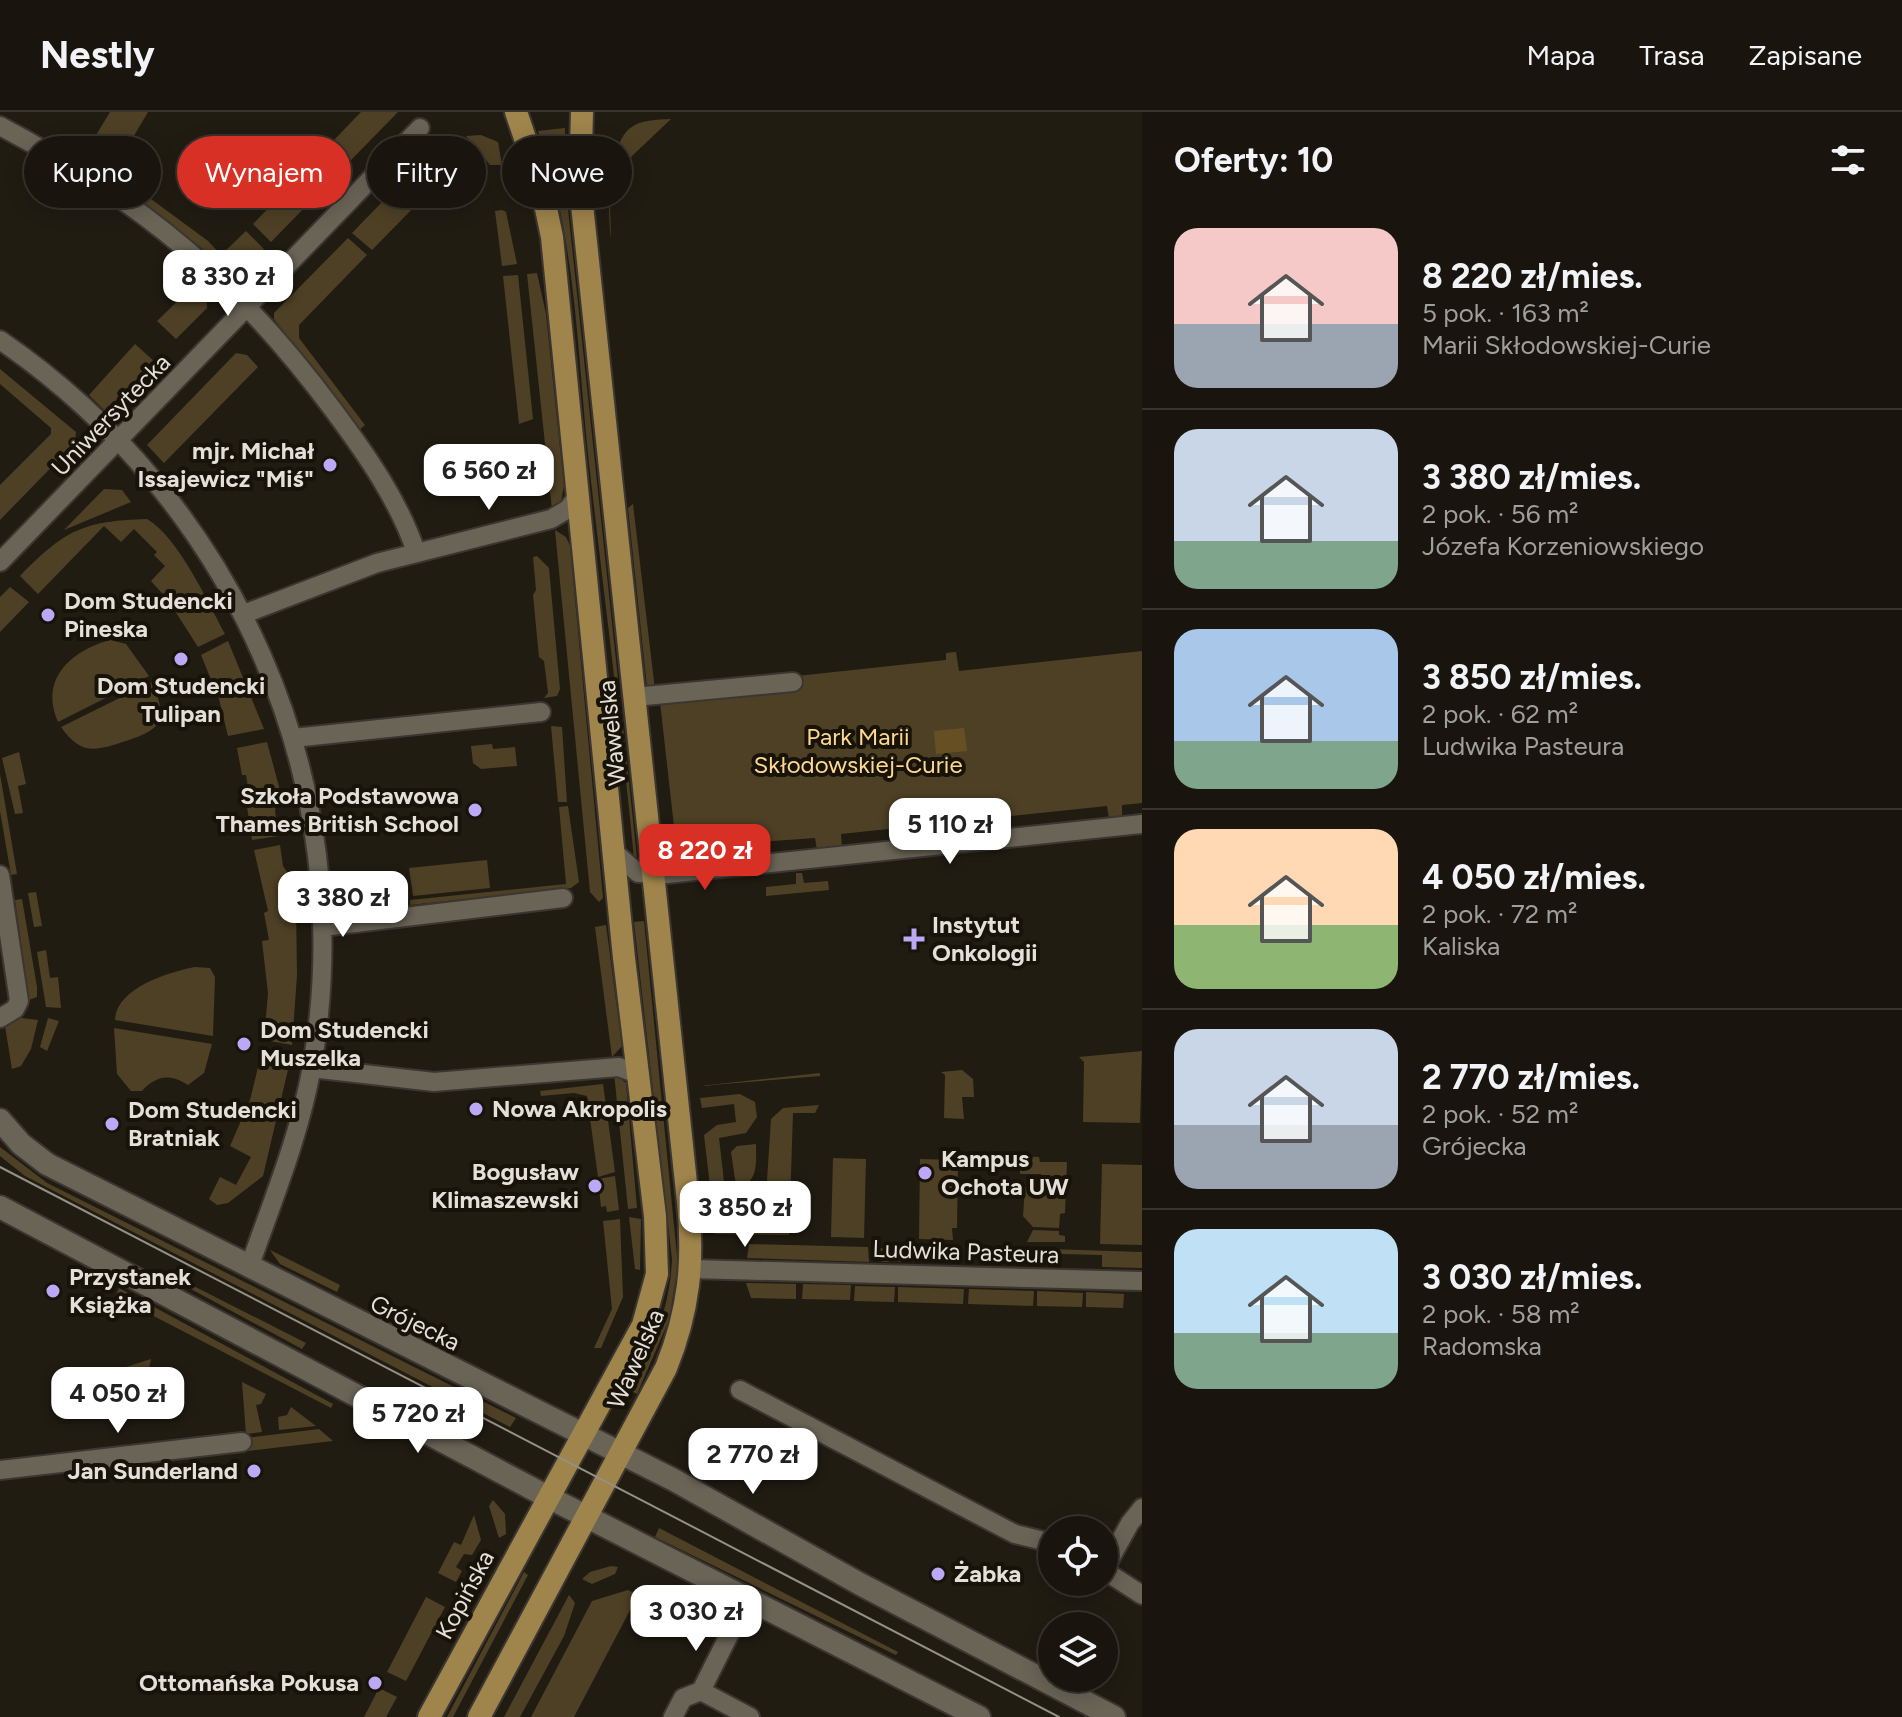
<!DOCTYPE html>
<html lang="pl">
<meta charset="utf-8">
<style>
body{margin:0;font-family:Figtree,sans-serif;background:#26221c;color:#f1f3f6;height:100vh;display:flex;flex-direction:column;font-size:30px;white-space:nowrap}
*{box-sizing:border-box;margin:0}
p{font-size:26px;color:#9f9f9e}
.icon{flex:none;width:44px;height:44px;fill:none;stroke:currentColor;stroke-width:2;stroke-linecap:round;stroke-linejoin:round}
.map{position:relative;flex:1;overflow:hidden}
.panel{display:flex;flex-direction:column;background:#19150e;width:760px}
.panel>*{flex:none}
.guide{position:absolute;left:24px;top:24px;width:760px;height:72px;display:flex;gap:16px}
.controls{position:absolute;left:1038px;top:1404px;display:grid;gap:16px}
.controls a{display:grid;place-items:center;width:80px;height:80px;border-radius:50%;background:#19150e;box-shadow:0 4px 20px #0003,0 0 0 2px #37342e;font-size:40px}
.price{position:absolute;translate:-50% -68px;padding:0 18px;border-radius:16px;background:#fff;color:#222;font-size:26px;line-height:52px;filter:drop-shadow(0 2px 4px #0008)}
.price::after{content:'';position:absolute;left:50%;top:48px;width:24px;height:18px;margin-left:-12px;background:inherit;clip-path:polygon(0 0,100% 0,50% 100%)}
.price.current{background:#d93025;color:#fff}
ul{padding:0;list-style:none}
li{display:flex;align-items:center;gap:24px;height:200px;padding:0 32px}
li+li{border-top:2px solid #37342e}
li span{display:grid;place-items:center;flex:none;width:224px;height:160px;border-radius:24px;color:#555}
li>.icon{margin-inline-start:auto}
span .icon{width:96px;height:96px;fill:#fffc;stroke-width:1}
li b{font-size:34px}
h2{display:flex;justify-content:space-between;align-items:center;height:96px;padding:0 32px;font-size:34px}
.chip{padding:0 28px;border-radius:36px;background:#19150e;box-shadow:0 4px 20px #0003,0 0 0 2px #37342e;font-size:28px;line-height:72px}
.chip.current{background:#d93025;color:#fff}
header{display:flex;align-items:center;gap:48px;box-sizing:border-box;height:112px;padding:0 40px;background:#19150e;border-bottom:2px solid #37342e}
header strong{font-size:38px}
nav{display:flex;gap:44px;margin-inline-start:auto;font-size:28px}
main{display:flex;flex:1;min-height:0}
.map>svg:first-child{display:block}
</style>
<header>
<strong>Nestly</strong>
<nav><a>Mapa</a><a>Trasa</a><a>Zapisane</a></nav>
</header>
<main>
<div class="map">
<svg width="1142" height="1605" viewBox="0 0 1142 1605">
<rect width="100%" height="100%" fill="#211c12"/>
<path fill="#4e4025" d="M 110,0 L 148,0 L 113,59 L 208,129 L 221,143 L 246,119 L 264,137 L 240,161 L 233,162 L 168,109 L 81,48 Z
M 361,0 L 398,0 L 271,130 L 253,112 Z
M 671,7 L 632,44 L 610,95 L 611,126 C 607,101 608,35 629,17 C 641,7 657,8 671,7 Z
M 565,16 L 565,69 L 637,746 L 634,746 C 621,611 603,477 588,342 C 577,234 575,121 538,19 Z
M 448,22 L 453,23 L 468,40 L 372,138 L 352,121 Z
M 481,23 L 498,30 L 502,53 L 490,53 L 466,24 Z
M 502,98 L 506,100 L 517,152 L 502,154 L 495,99 Z
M 348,126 L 367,143 L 299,213 L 299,226 L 365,313 L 359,318 L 274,207 L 274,201 Z
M 537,161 L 546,202 L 564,374 L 561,389 L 552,398 L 527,162 Z
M 518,163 L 533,307 L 519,312 L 503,164 Z
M 190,177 L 207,191 L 207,196 L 176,227 L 157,209 Z
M 135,232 L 155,250 L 105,299 L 89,283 Z
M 236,241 L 247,243 L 258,255 L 164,351 L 147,333 Z
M 0,257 L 76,320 L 75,331 L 0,408 L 0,373 L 51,322 L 51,316 L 0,272 Z
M 104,377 L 122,378 L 131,390 L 64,418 Z
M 633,392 L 655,578 L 647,575 L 628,396 Z
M 147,407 C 179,426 207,489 225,522 L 198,535 L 168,488 L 151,469 L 165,454 L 154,443 L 157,440 L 134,417 L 121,430 L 104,414 L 38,482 L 20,464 C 65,418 83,409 147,407 Z
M 555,418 L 566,425 L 570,434 L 603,786 L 599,790 L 590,780 Z
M 537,444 L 549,456 L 560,577 L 557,584 L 544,586 L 548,581 L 544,549 L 539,545 L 533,483 L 536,478 L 533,445 Z
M 10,475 L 29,490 L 0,520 L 0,485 Z
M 110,528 L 126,532 L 149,564 L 58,610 C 39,567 71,539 110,528 Z
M 228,529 L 264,617 L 228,624 L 219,587 L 201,543 Z
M 1142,539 L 1142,691 L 1122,693 L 1122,706 L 1109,707 L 1107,694 L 841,722 L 842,735 L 817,738 L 815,726 L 760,730 L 762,743 L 697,750 L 696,744 L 681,745 L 677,741 L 660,590 L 797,564 L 946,548 L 946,541 L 956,540 L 959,559 Z
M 152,570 C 168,608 163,617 126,629 C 97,638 82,645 61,615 Z
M 551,614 L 562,615 L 567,690 L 558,690 Z
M 267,630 L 281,682 L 275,698 L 278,724 L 252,728 L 246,688 L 250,687 L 246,663 L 242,663 L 237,636 Z
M 492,632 L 493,637 L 515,635 L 517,654 L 481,657 L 473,651 L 471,634 Z
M 19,640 L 26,672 L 18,674 L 23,701 L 15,702 L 2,646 Z
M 0,662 L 17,762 L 11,763 L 0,699 Z
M 568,694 L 579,770 L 571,776 L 410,793 L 410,788 L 566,772 L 559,695 Z
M 280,733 L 283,754 L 294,770 L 296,794 L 297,863 L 292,933 L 264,928 L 268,881 L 262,829 L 269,828 L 264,801 L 268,799 L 254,738 Z
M 487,748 L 490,776 L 413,784 L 409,756 Z
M 796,761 L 802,761 L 804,771 L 828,769 L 829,778 L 766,784 L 766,775 L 796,772 Z
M 36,780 L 42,814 L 34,815 L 28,781 Z
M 22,787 L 37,875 L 37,885 L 29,888 L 15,788 Z
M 644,809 L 678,1154 L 669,1208 L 637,1282 L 631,1279 C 653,1235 670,1196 672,1147 L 634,810 Z
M 606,813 L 622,934 L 612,945 L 595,815 Z
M 46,838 L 50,866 L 58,865 L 61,896 L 46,895 L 37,840 Z
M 195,855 L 210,856 L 215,865 L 213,924 L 115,908 C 116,876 169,860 195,855 Z
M 21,906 L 38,908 L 31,937 L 21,954 L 12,957 L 4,908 Z
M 48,906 L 59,909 L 47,939 L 40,935 Z
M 114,916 L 212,932 L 204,961 L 188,973 C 169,961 156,964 142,979 L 131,979 L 117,962 Z
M 262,939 L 291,945 L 263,1064 L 228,1091 L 217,1093 L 209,1087 L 220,1065 L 236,1073 L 251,1045 L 230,1034 L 250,988 Z
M 1142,939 L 1140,1011 L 1083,1010 L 1084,950 L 1079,945 Z
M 962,958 L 973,967 L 974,985 L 962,985 L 964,1007 L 944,1006 L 945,963 L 941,960 Z
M 614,961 L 626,971 L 637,1096 L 628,1097 Z
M 820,961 L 820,964 L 699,974 Z
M 603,972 L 615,1060 L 598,1065 L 587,984 L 574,981 L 541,984 L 540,979 Z
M 740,982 L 755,990 L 757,1005 L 746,1021 L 719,1026 L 726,1087 L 766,1084 L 771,1007 L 783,996 L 819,993 L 815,1001 L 793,1001 L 789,1123 L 714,1122 L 719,1116 L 718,1102 L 713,1099 L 704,1023 L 717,1013 L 736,1010 L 734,992 L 702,996 L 700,986 Z
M 756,1032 C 756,1049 759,1074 736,1074 L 731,1040 L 737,1034 Z
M 0,1035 L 47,1071 L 516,1306 L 510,1315 L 25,1064 L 0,1044 Z
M 1020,1044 L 1039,1045 L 1040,1050 L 1067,1050 L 1065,1101 L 1060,1102 L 1059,1116 L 1033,1115 L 1023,1104 L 1025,1075 L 1041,1075 L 1041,1062 L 1020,1062 Z
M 833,1046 L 866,1047 L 864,1126 L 831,1125 Z
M 920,1047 L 958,1048 L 957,1116 L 952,1116 L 953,1128 L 919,1127 Z
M 1102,1052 L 1142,1053 L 1142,1133 L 1100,1132 Z
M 615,1064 L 619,1098 L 607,1100 L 606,1094 L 601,1095 L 598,1067 Z
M 629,1105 L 641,1107 L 640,1158 L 635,1157 Z
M 620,1107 L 623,1185 L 601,1236 L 594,1236 L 612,1197 L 603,1109 Z
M 1033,1118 L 1059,1119 L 1059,1123 L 1065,1124 L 1065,1130 L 1027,1130 Z
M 749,1132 L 868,1135 L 869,1150 L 747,1146 Z
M 878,1136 L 933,1137 L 933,1149 L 882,1150 Z
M 1048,1137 L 1142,1140 L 1142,1156 L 1102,1155 L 1102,1143 L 1061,1142 L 1060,1154 L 1044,1153 Z
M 270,1138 L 340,1173 L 337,1180 L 280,1152 Z
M 168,1161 L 306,1231 L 302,1237 L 167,1164 Z
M 746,1171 L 796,1172 L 796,1187 L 751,1186 Z
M 803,1172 L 851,1173 L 850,1188 L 802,1187 Z
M 855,1174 L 895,1175 L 894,1190 L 854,1189 Z
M 898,1175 L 964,1177 L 963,1192 L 898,1190 Z
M 119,1176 L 333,1292 L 331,1296 L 115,1184 Z
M 969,1177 L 1034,1179 L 1033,1194 L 968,1192 Z
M 1037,1179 L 1083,1181 L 1082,1195 L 1037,1194 Z
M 1086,1180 L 1124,1182 L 1123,1196 L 1086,1195 Z
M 151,1247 L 148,1262 L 155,1264 L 156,1274 L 120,1278 L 123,1256 Z
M 242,1270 L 266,1282 L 261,1292 L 256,1293 L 262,1320 L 246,1322 Z
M 291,1295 L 316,1314 L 279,1318 L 278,1305 L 287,1303 Z
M 319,1317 L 333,1329 L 248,1339 L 246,1326 Z
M 493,1388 L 505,1402 L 506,1422 L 499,1426 L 489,1394 Z
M 474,1403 L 481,1428 L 472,1443 L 464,1442 L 456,1455 L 462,1459 L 456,1470 L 438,1461 L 454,1430 L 461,1433 Z
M 659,1416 L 898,1540 L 896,1543 L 655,1425 Z
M 611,1454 L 618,1455 L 615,1462 L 592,1472 L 582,1467 L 590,1460 Z
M 524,1460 L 528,1463 L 453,1605 L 447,1605 Z
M 628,1478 L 638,1483 L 574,1605 L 531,1605 L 592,1489 Z
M 569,1483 L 575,1491 L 564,1524 L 520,1605 L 504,1605 Z
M 426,1485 L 445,1495 L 406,1569 L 387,1560 Z
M 379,1576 L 397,1585 L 386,1605 L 364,1605 Z"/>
<path fill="#665023" d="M 964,616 L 967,639 L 936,642 L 934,619 Z"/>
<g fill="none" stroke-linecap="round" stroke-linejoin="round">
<defs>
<path id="minor" d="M 0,14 C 142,89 238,169 334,299 C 366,342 399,389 416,440
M 0,228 C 235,389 361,670 312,954 C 300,1023 272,1090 249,1156
M 0,450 L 420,16
M 244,502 L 377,451 L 551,407 L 568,397 L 578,384
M 634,585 L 793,570
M 293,626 L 541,600
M 614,740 L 638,761 L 667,762 L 1142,712
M 0,763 L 19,889 L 15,897 L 0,906
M 322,815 L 563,786
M 311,956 L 434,970 L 619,955 L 640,963
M 692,1157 L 1142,1169
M 740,1278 L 1015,1422 L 1052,1431
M 0,1358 L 242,1330
M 1104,1458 L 1130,1411 L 1142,1396
M 1105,1459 L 1142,1483
M 701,1579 L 750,1605
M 673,1605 L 683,1586 L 701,1579 L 747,1487"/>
<path id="secondary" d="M 0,1008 L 21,1032 L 47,1052 L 674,1368 L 860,1472 L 1114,1605
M 0,1095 L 548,1385 L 979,1605"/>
<path id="primary" d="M 429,1605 L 643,1213 L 657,1162 L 655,1104 L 624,846 L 552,125 L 541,73 L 516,0
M 479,1605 L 666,1256 C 689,1199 694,1150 688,1090 L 580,74 L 582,0"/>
</defs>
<use href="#minor" stroke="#3b3631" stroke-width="22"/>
<use href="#secondary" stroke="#3b3631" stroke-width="26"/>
<use href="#primary" stroke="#3b3631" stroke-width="26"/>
<use href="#minor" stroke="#6a6457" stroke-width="18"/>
<use href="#secondary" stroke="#6a6457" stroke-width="22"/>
<use href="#primary" stroke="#9f844b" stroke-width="22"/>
<path stroke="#948f87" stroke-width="2" d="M 0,1055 L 1059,1605"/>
</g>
<g fill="#baaaf6" stroke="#181309" stroke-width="3">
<circle cx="330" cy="353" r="8"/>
<circle cx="48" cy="503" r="8"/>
<circle cx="181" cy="547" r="8"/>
<circle cx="475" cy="698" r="8"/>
<path d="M910 815h8v8h8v8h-8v8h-8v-8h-8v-8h8z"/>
<circle cx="244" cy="932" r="8"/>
<circle cx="476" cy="997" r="8"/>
<circle cx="112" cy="1012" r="8"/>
<circle cx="925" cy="1061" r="8"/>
<circle cx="595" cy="1074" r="8"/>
<circle cx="53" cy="1179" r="8"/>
<circle cx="254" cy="1359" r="8"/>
<circle cx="938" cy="1462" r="8"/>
<circle cx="375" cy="1571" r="8"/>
</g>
<g text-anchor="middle" stroke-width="8" stroke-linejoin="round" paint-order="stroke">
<g font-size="24" fill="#e4e0d9" stroke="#181309">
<text transform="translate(111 303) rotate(-46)" y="8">Uniwersytecka</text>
<text transform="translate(612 621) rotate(-96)" y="8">Wawelska</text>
<text transform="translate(966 1140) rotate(2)" y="8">Ludwika Pasteura</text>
<text transform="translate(415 1211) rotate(26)" y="8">Grójecka</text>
<text transform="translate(636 1247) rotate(-66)" y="8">Wawelska</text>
<text transform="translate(465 1483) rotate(-62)" y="8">Kopińska</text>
</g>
<g font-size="24" font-weight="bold" fill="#e4e0d9" stroke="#181309" text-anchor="start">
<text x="314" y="347" text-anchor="end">mjr. Michał<tspan x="314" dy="28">Issajewicz "Miś"</tspan></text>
<text x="64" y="497">Dom Studencki<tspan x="64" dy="28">Pineska</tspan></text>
<text x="181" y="582" text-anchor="middle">Dom Studencki<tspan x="181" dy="28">Tulipan</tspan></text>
<text x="459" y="692" text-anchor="end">Szkoła Podstawowa<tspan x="459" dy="28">Thames British School</tspan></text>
<text x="932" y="821">Instytut<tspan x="932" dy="28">Onkologii</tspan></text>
<text x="260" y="926">Dom Studencki<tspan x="260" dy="28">Muszelka</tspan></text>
<text x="492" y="1005">Nowa Akropolis</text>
<text x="128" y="1006">Dom Studencki<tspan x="128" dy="28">Bratniak</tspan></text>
<text x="941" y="1055">Kampus<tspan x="941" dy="28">Ochota UW</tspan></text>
<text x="579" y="1068" text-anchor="end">Bogusław<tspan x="579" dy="28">Klimaszewski</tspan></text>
<text x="69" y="1173">Przystanek<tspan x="69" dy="28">Książka</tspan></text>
<text x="238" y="1367" text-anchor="end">Jan Sunderland</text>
<text x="954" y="1470">Żabka</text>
<text x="359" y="1579" text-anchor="end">Ottomańska Pokusa</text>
</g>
<g font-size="24" fill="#fed890" stroke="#181309">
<text x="858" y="633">Park Marii<tspan x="858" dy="28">Skłodowskiej-Curie</tspan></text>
</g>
</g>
</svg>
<div class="controls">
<a><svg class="icon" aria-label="locate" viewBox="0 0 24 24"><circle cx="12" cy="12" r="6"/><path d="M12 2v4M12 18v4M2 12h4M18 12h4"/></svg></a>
<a><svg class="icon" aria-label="layers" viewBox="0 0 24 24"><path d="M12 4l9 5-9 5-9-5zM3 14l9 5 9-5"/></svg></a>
</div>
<b class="price" style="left:228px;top:206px">8 330 zł</b>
<b class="price" style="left:489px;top:400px">6 560 zł</b>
<b class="price" style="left:950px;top:754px">5 110 zł</b>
<b class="price current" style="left:705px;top:780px">8 220 zł</b>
<b class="price" style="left:343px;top:827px">3 380 zł</b>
<b class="price" style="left:745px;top:1137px">3 850 zł</b>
<b class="price" style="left:118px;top:1323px">4 050 zł</b>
<b class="price" style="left:418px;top:1343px">5 720 zł</b>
<b class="price" style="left:753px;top:1384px">2 770 zł</b>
<b class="price" style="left:696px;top:1541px">3 030 zł</b>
<div class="guide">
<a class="chip">Kupno</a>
<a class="chip current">Wynajem</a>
<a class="chip">Filtry</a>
<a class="chip">Nowe</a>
</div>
</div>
<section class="panel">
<h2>Oferty: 10<svg class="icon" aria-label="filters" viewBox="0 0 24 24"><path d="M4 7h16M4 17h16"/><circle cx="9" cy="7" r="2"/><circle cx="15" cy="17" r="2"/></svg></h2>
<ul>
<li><span style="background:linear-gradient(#f6c9c9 60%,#9aa5b1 0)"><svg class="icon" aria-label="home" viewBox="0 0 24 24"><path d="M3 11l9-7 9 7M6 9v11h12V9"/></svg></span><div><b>8 220 zł/mies.</b><p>5 pok. · 163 m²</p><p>Marii Skłodowskiej-Curie</p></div></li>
<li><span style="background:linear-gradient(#c9d6e8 70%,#7fa58c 0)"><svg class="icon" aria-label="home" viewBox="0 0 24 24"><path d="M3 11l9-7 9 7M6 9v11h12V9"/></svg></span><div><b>3 380 zł/mies.</b><p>2 pok. · 56 m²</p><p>Józefa Korzeniowskiego</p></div></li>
<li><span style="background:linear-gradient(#a9c7e8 70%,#7fa58c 0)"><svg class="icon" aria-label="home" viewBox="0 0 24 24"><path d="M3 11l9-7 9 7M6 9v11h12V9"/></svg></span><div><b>3 850 zł/mies.</b><p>2 pok. · 62 m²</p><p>Ludwika Pasteura</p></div></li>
<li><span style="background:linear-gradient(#ffd9b3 60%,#8fb573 0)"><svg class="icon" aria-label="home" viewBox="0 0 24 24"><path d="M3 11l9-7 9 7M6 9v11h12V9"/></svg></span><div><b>4 050 zł/mies.</b><p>2 pok. · 72 m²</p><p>Kaliska</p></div></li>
<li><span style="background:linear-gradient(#c9d6e8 60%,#9aa5b1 0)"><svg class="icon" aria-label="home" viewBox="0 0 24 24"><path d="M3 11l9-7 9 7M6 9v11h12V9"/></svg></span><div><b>2 770 zł/mies.</b><p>2 pok. · 52 m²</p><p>Grójecka</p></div></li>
<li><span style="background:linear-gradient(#bfe0f5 65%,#7fa58c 0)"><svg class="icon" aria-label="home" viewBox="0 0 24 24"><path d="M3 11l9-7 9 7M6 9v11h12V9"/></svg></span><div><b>3 030 zł/mies.</b><p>2 pok. · 58 m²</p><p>Radomska</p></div></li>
</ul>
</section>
</main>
